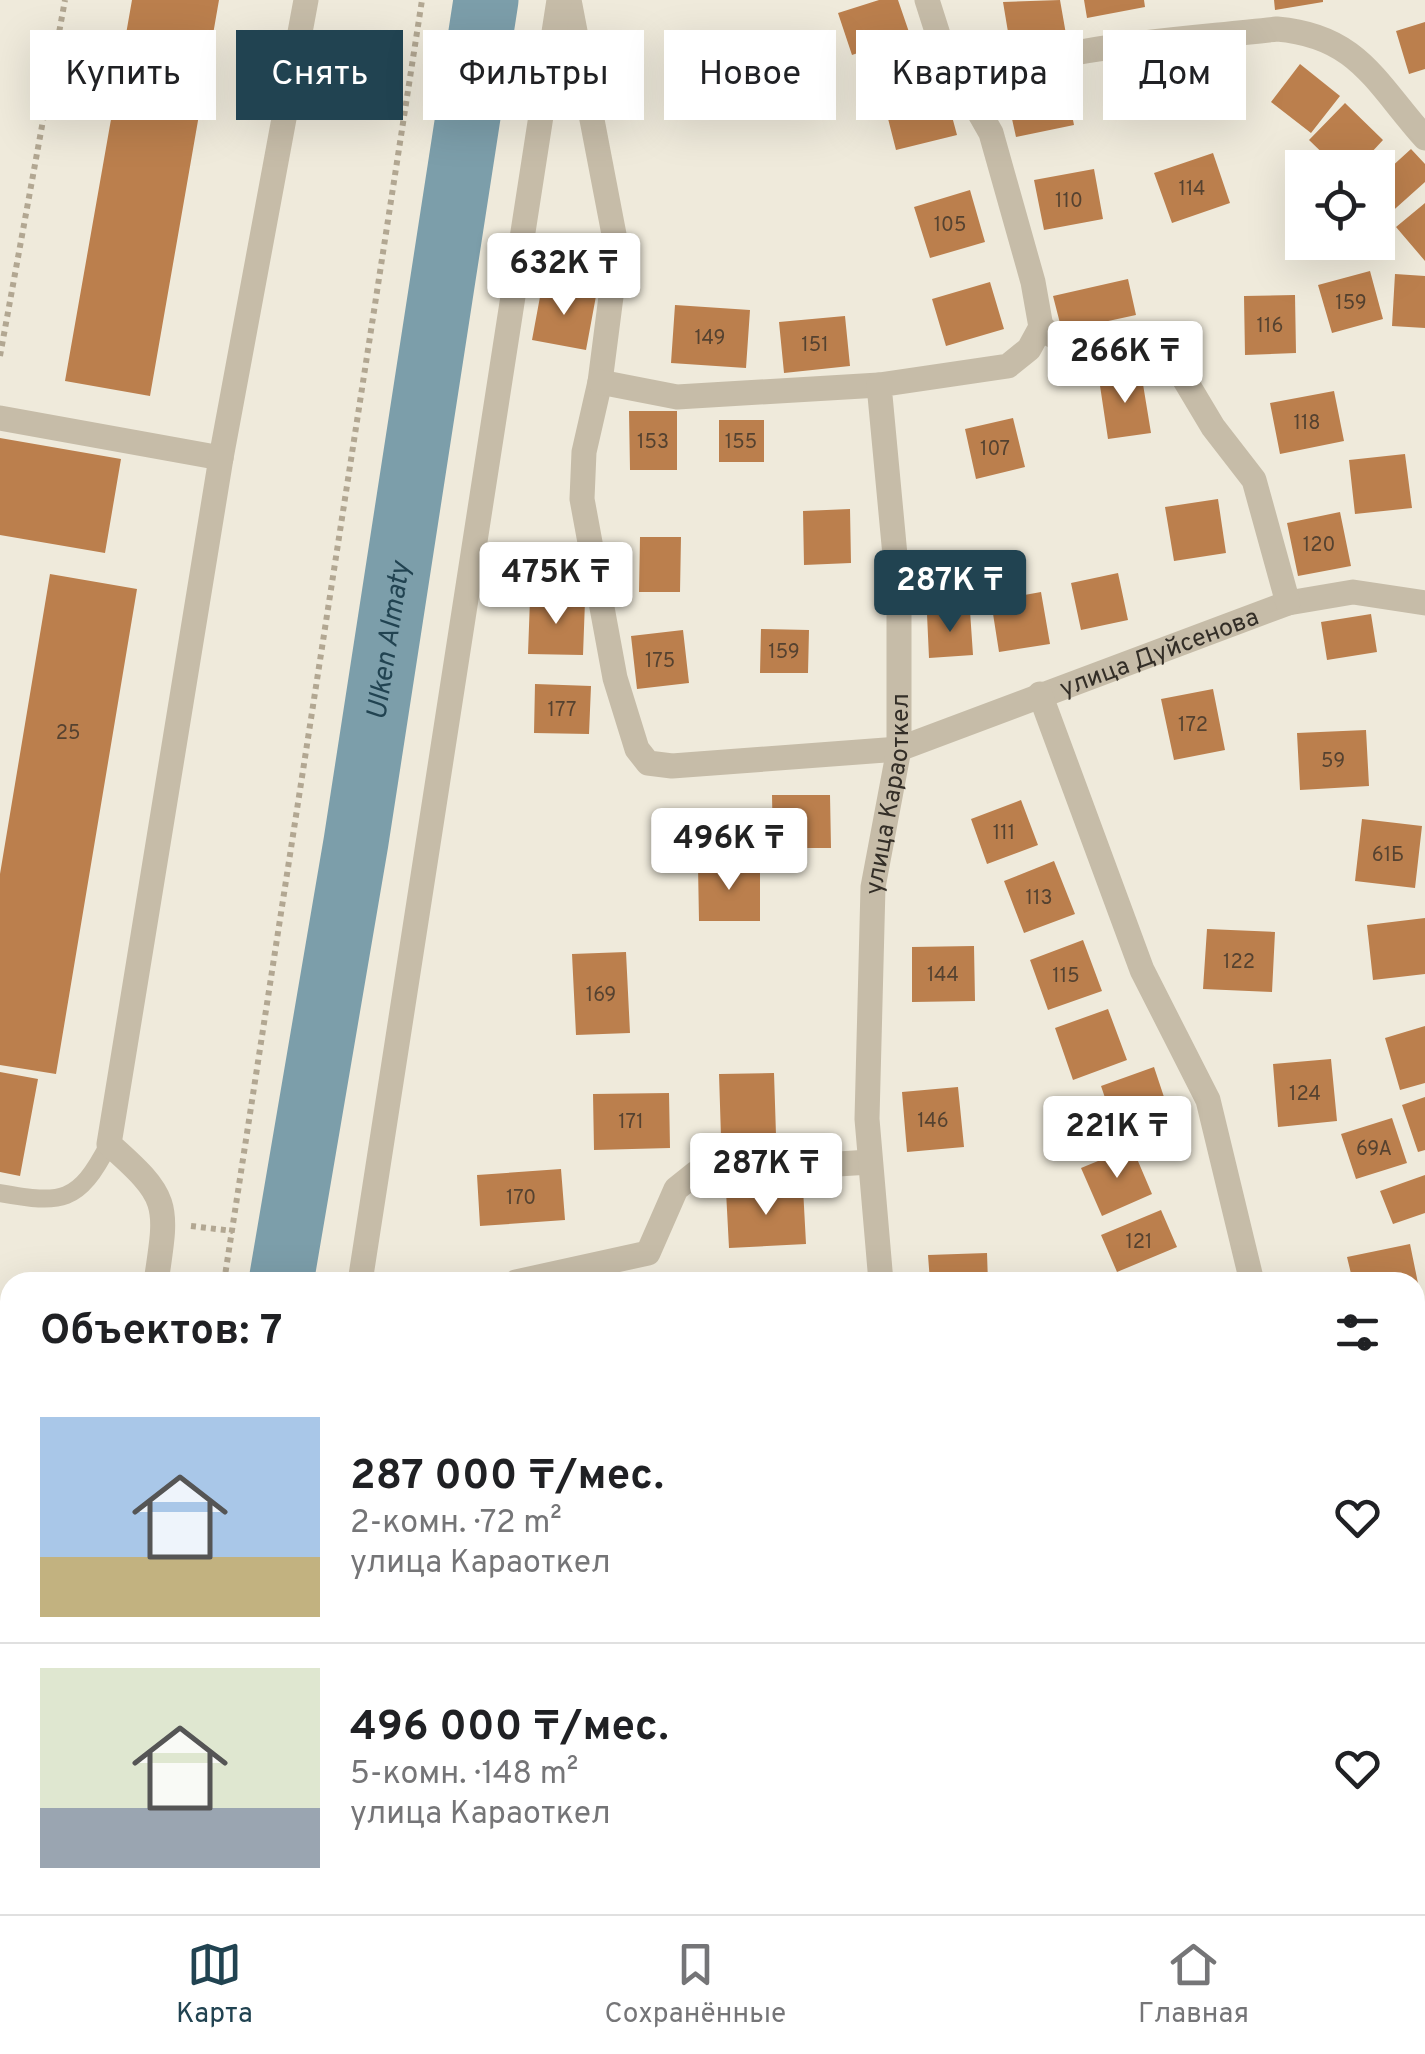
<!DOCTYPE html>
<html lang="ru">
<meta charset="utf-8">
<style>
body{margin:0;font-family:Overpass,sans-serif;background:#f6f6f6;color:#202124;height:100vh;display:flex;flex-direction:column;font-size:38px;white-space:nowrap}
*{box-sizing:border-box;margin:0}
p{font-size:32px;color:#757577}
.icon{flex:none;width:55px;height:55px;fill:none;stroke:currentColor;stroke-width:2;stroke-linecap:round;stroke-linejoin:round}
.map{position:relative;flex:1;overflow:hidden}
.panel{position:absolute;left:0px;top:1272px;width:1425px;height:642px;display:flex;flex-direction:column;background:#fff;border-radius:30px 30px 0 0;box-shadow:0 10px 40px #0002}
.panel>*{flex:none}
.top-card{position:absolute;left:30px;top:30px;width:1365px;height:90px;display:flex;gap:20px}
.tools{position:absolute;left:1285px;top:150px;display:grid;gap:20px}
.tools a{display:grid;place-items:center;width:110px;height:110px;border-radius:0px;background:#fff;box-shadow:0 10px 40px #0002;font-size:50px}
.price{position:absolute;translate:-50% -85px;padding:0 22px;border-radius:10px;background:#fff;color:#222;font-size:32px;line-height:65px;filter:drop-shadow(0 2px 5px #0008)}
.price::after{content:'';position:absolute;left:50%;top:60px;width:30px;height:22px;margin-left:-15px;background:inherit;clip-path:polygon(0 0,100% 0,50% 100%)}
.price.current{background:#214351;color:#fff}
ul{padding:0;list-style:none}
li{display:flex;align-items:center;gap:30px;height:250px;padding:0 40px}
li+li{border-top:2px solid #e0e0e0}
li span{display:grid;place-items:center;flex:none;width:280px;height:200px;border-radius:0px;color:#555}
li>.icon{margin-inline-start:auto}
span .icon{width:120px;height:120px;fill:#fffc;stroke-width:1}
li b{font-size:42px}
h2{display:flex;justify-content:space-between;align-items:center;height:120px;padding:0 40px;font-size:42px}
.chip{padding:0 35px;border-radius:0px;background:#fff;box-shadow:0 10px 40px #0002;font-size:35px;line-height:90px}
.chip.current{background:#214351;color:#fff}
.menu{display:flex;justify-content:space-around;align-items:center;height:140px;border-top:2px solid #e0e0e0;background:#fff;font-size:28px;color:#757577}
.menu a{display:grid;justify-items:center;gap:5px}
.menu .current{color:#214351}
.map>svg:first-child{display:block}
</style>
<div class="map">
<svg width="1425" height="1914" viewBox="0 0 1425 1914">
<rect width="100%" height="100%" fill="#efeadb"/>
<g fill="none" stroke-linecap="round" stroke-linejoin="round">
<g stroke="#7c9eaa" stroke-width="65">
<path id="s1" d="M 281,1282 L 356,842 L 486,0"/>
<path d="M 166,1914 L 168,1905"/>
</g>
</g>
<path fill="#bb7f4d" d="M 132,0 L 219,0 L 150,396 L 65,381 Z
M 879,0 L 898,0 L 910,35 L 852,55 L 838,13 Z
M 1060,0 L 1067,40 L 1011,50 L 1003,2 Z
M 1084,0 L 1144,0 L 1145,7 L 1087,18 Z
M 1274,0 L 1323,0 L 1323,2 L 1275,10 Z
M 1425,22 L 1425,69 L 1409,74 L 1396,31 Z
M 1233,60 L 1239,108 L 1156,118 L 1150,70 Z
M 1300,64 L 1340,96 L 1311,133 L 1271,102 Z
M 1065,80 L 1074,125 L 1016,137 L 1006,92 Z
M 943,83 L 957,135 L 896,150 L 883,99 Z
M 1345,103 L 1383,140 L 1357,168 L 1338,168 L 1309,140 Z
M 1411,149 L 1425,164 L 1425,182 L 1387,216 L 1378,205 L 1378,179 Z
M 1213,153 L 1230,203 L 1172,223 L 1154,173 Z
M 1094,169 L 1103,219 L 1044,230 L 1034,180 Z
M 970,190 L 985,242 L 930,258 L 914,207 Z
M 1425,203 L 1425,261 L 1396,227 Z
M 1370,271 L 1383,319 L 1332,333 L 1318,285 Z
M 1395,274 L 1425,276 L 1425,328 L 1392,326 Z
M 1128,279 L 1136,315 L 1062,331 L 1053,296 Z
M 990,282 L 1004,329 L 946,346 L 932,299 Z
M 542,286 L 596,296 L 586,350 L 532,340 Z
M 1295,295 L 1296,353 L 1245,355 L 1244,296 Z
M 675,305 L 750,310 L 746,368 L 671,363 Z
M 845,316 L 850,366 L 784,373 L 779,322 Z
M 1141,372 L 1151,433 L 1108,439 L 1099,379 Z
M 1334,391 L 1344,441 L 1280,454 L 1270,403 Z
M 629,411 L 677,411 L 677,470 L 630,470 Z
M 1013,418 L 1025,467 L 976,479 L 965,429 Z
M 719,420 L 764,420 L 764,462 L 719,462 Z
M 0,438 L 121,459 L 105,553 L 0,535 Z
M 1405,454 L 1412,508 L 1355,514 L 1349,460 Z
M 1218,499 L 1226,553 L 1174,561 L 1165,507 Z
M 850,509 L 851,563 L 804,565 L 803,511 Z
M 1340,512 L 1351,566 L 1298,576 L 1287,523 Z
M 640,537 L 681,537 L 680,592 L 639,592 Z
M 1118,573 L 1128,620 L 1081,630 L 1071,583 Z
M 50,574 L 137,589 L 56,1074 L 0,1065 L 0,874 Z
M 1041,592 L 1050,644 L 999,652 L 991,601 Z
M 530,599 L 585,601 L 583,655 L 528,654 Z
M 970,611 L 973,655 L 929,658 L 927,614 Z
M 1371,614 L 1377,652 L 1327,660 L 1321,622 Z
M 761,629 L 809,630 L 808,673 L 760,673 Z
M 683,630 L 689,683 L 637,689 L 631,636 Z
M 535,684 L 591,686 L 589,734 L 534,733 Z
M 1213,689 L 1225,750 L 1174,760 L 1161,699 Z
M 1366,730 L 1369,786 L 1300,790 L 1297,733 Z
M 772,795 L 830,795 L 831,848 L 773,848 Z
M 1021,800 L 1038,845 L 987,864 L 971,819 Z
M 1362,819 L 1422,826 L 1415,888 L 1355,881 Z
M 1054,861 L 1075,914 L 1024,933 L 1004,881 Z
M 698,866 L 760,866 L 760,921 L 699,921 Z
M 1425,918 L 1425,974 L 1373,980 L 1367,925 Z
M 1207,929 L 1275,932 L 1272,992 L 1203,989 Z
M 1083,940 L 1102,991 L 1048,1010 L 1030,960 Z
M 974,946 L 975,1001 L 912,1002 L 912,947 Z
M 626,952 L 630,1033 L 576,1035 L 572,954 Z
M 1108,1009 L 1127,1060 L 1073,1080 L 1055,1028 Z
M 1425,1026 L 1425,1083 L 1400,1090 L 1385,1038 Z
M 1331,1059 L 1337,1121 L 1278,1127 L 1273,1064 Z
M 1154,1067 L 1172,1121 L 1119,1139 L 1101,1086 Z
M 0,1072 L 38,1079 L 20,1176 L 0,1172 Z
M 774,1073 L 776,1135 L 721,1137 L 719,1074 Z
M 958,1087 L 964,1147 L 907,1152 L 902,1092 Z
M 669,1093 L 670,1148 L 594,1150 L 593,1094 Z
M 1425,1097 L 1425,1150 L 1418,1152 L 1402,1105 Z
M 1392,1118 L 1407,1163 L 1356,1179 L 1341,1134 Z
M 1132,1147 L 1152,1194 L 1102,1216 L 1081,1168 Z
M 561,1169 L 565,1220 L 480,1226 L 477,1175 Z
M 1425,1175 L 1425,1213 L 1393,1224 L 1380,1191 Z
M 803,1188 L 806,1244 L 729,1248 L 726,1191 Z
M 1161,1210 L 1177,1247 L 1117,1272 L 1101,1235 Z
M 1410,1244 L 1420,1293 L 1415,1294 L 1415,1282 L 1353,1282 L 1347,1257 Z
M 987,1253 L 988,1282 L 930,1282 L 928,1255 Z
M 1184,1272 L 1187,1282 L 1156,1282 Z
M 0,1347 L 10,1349 L 10,1392 L 0,1390 Z
M 0,1395 L 10,1397 L 10,1498 L 0,1496 Z
M 1425,1406 L 1425,1461 L 1415,1464 L 1415,1409 Z
M 0,1519 L 10,1520 L 10,1594 L 1,1592 L 6,1560 L 0,1559 Z
M 0,1681 L 10,1682 L 10,1712 L 0,1711 Z
M 496,1905 L 560,1905 L 560,1914 L 496,1914 Z
M 631,1905 L 699,1905 L 699,1914 L 631,1914 Z
M 812,1905 L 890,1905 L 891,1914 L 813,1914 Z
M 1295,1905 L 1356,1905 L 1355,1914 L 1295,1909 Z"/>
<g fill="none" stroke-linecap="round" stroke-linejoin="round">
<path stroke="#b2a792" stroke-width="6" stroke-dasharray="5 5" stroke-linecap="butt" d="M 0,356 L 65,0
M 191,1226 L 233,1231
M 224,1282 L 422,0
M 114,1914 L 115,1905"/>
<path stroke="#c6bca8" stroke-width="18" d="M 0,1193 C 62,1204 78,1204 109,1144
M 0,1502 L 10,1504
M 46,1914 L 48,1905"/>
<g stroke="#c6bca8" stroke-width="25">
<path id="s2" d="M 569,0 L 617,250 L 600,382 L 584,452 L 582,499 L 615,678 L 637,749 L 648,763 L 672,766 L 899,749 L 1288,603 L 1353,592 L 1425,603"/>
<path d="M 961,84 C 1060,45 1171,41 1277,29 C 1358,36 1375,82 1425,138"/>
<path d="M 1041,327 C 1092,369 1118,333 1167,350 L 1213,427 L 1254,480 L 1288,603"/>
<path d="M 600,382 L 677,397 L 879,385"/>
<path d="M 0,418 L 221,458"/>
<path d="M 1040,694 L 1142,970 L 1208,1100 L 1252,1282"/>
<path d="M 156,1282 C 168,1203 170,1198 109,1144 L 221,458 L 306,0"/>
<path d="M 360,1282 L 559,0"/>
<path d="M 516,1282 L 648,1253 L 676,1189 L 696,1173 L 870,1162"/>
<path id="s3" d="M 881,1282 L 867,1119 L 873,887 L 899,749 L 899,598 L 879,385 L 1008,366 L 1029,349 L 1041,327 L 1033,282 L 991,133 L 942,47 L 927,0"/>
<path d="M 0,1639 L 10,1638"/>
<path d="M 964,1905 L 965,1914"/>
<path d="M 237,1914 L 239,1905"/>
<path d="M 452,1914 L 452,1905"/>
<path d="M 1368,1914 L 1369,1905"/>
</g>
</g>
<g text-anchor="middle" stroke-width="8" stroke-linejoin="round" paint-order="stroke">
<g font-size="20" fill="#554230">
<text x="1192" y="195">114</text>
<text x="1069" y="207">110</text>
<text x="950" y="231">105</text>
<text x="1351" y="309">159</text>
<text x="1270" y="332">116</text>
<text x="710" y="344">149</text>
<text x="815" y="351">151</text>
<text x="1307" y="429">118</text>
<text x="653" y="448">153</text>
<text x="741" y="448">155</text>
<text x="995" y="455">107</text>
<text x="1319" y="551">120</text>
<text x="784" y="658">159</text>
<text x="660" y="667">175</text>
<text x="562" y="716">177</text>
<text x="1193" y="731">172</text>
<text x="68" y="739">25</text>
<text x="1333" y="767">59</text>
<text x="1004" y="839">111</text>
<text x="1388" y="861">61Б</text>
<text x="1039" y="904">113</text>
<text x="1239" y="968">122</text>
<text x="943" y="981">144</text>
<text x="1066" y="982">115</text>
<text x="601" y="1001">169</text>
<text x="1305" y="1100">124</text>
<text x="933" y="1127">146</text>
<text x="631" y="1128">171</text>
<text x="1374" y="1155">69А</text>
<text x="521" y="1204">170</text>
<text x="1139" y="1248">121</text>
</g>
<g font-size="25" fill="#332e27" stroke="#f7f3e7">
<text dy="9" stroke="none"><textPath href="#s2" startOffset="1310">улица Дуйсенова</textPath></text>
<text dy="9" stroke="none"><textPath href="#s3" startOffset="490">улица Караоткел</textPath></text>
</g>
<g font-size="28" font-style="italic" fill="#214351" stroke="#f7f3e7">
<text dy="10" stroke="none"><textPath href="#s1" startOffset="650">Ulken Almaty</textPath></text>
</g>
</g>
</svg>
<div class="tools">
<a><svg class="icon" aria-label="locate" viewBox="0 0 24 24"><circle cx="12" cy="12" r="6"/><path d="M12 2v4M12 18v4M2 12h4M18 12h4"/></svg></a>
</div>
<b class="price" style="left:564px;top:318px">632K ₸</b>
<b class="price" style="left:1125px;top:406px">266K ₸</b>
<b class="price" style="left:556px;top:627px">475K ₸</b>
<b class="price current" style="left:950px;top:635px">287K ₸</b>
<b class="price" style="left:729px;top:893px">496K ₸</b>
<b class="price" style="left:1117px;top:1181px">221K ₸</b>
<b class="price" style="left:766px;top:1218px">287K ₸</b>
<div class="top-card">
<a class="chip">Купить</a>
<a class="chip current">Снять</a>
<a class="chip">Фильтры</a>
<a class="chip">Новое</a>
<a class="chip">Квартира</a>
<a class="chip">Дом</a>
</div>
<section class="panel">
<h2>Объектов: 7<svg class="icon" aria-label="filters" viewBox="0 0 24 24"><path d="M4 7h16M4 17h16"/><circle cx="9" cy="7" r="2"/><circle cx="15" cy="17" r="2"/></svg></h2>
<ul>
<li><span style="background:linear-gradient(#a9c7e8 70%,#c2b280 0)"><svg class="icon" aria-label="home" viewBox="0 0 24 24"><path d="M3 11l9-7 9 7M6 9v11h12V9"/></svg></span><div><b>287 000 ₸/мес.</b><p>2-комн. · 72 m²</p><p>улица Караоткел</p></div><svg class="icon" aria-label="heart" viewBox="0 0 24 24"><path d="M12 20l-8-8c-3-5 5-10 8-4 3-6 11-1 8 4z"/></svg></li>
<li><span style="background:linear-gradient(#dfe7d0 70%,#9aa5b1 0)"><svg class="icon" aria-label="home" viewBox="0 0 24 24"><path d="M3 11l9-7 9 7M6 9v11h12V9"/></svg></span><div><b>496 000 ₸/мес.</b><p>5-комн. · 148 m²</p><p>улица Караоткел</p></div><svg class="icon" aria-label="heart" viewBox="0 0 24 24"><path d="M12 20l-8-8c-3-5 5-10 8-4 3-6 11-1 8 4z"/></svg></li>
</ul>
</section>
</div>
<nav class="menu">
<a class="current"><svg class="icon" aria-label="map" viewBox="0 0 24 24"><path d="M3 6l6-2 6 2 6-2v14l-6 2-6-2-6 2zM9 4v14M15 6v14"/></svg>Карта</a>
<a><svg class="icon" aria-label="saved" viewBox="0 0 24 24"><path d="M7 4h10v16l-5-4-5 4z"/></svg>Сохранённые</a>
<a><svg class="icon" aria-label="home" viewBox="0 0 24 24"><path d="M3 11l9-7 9 7M6 9v11h12V9"/></svg>Главная</a>
</nav>
